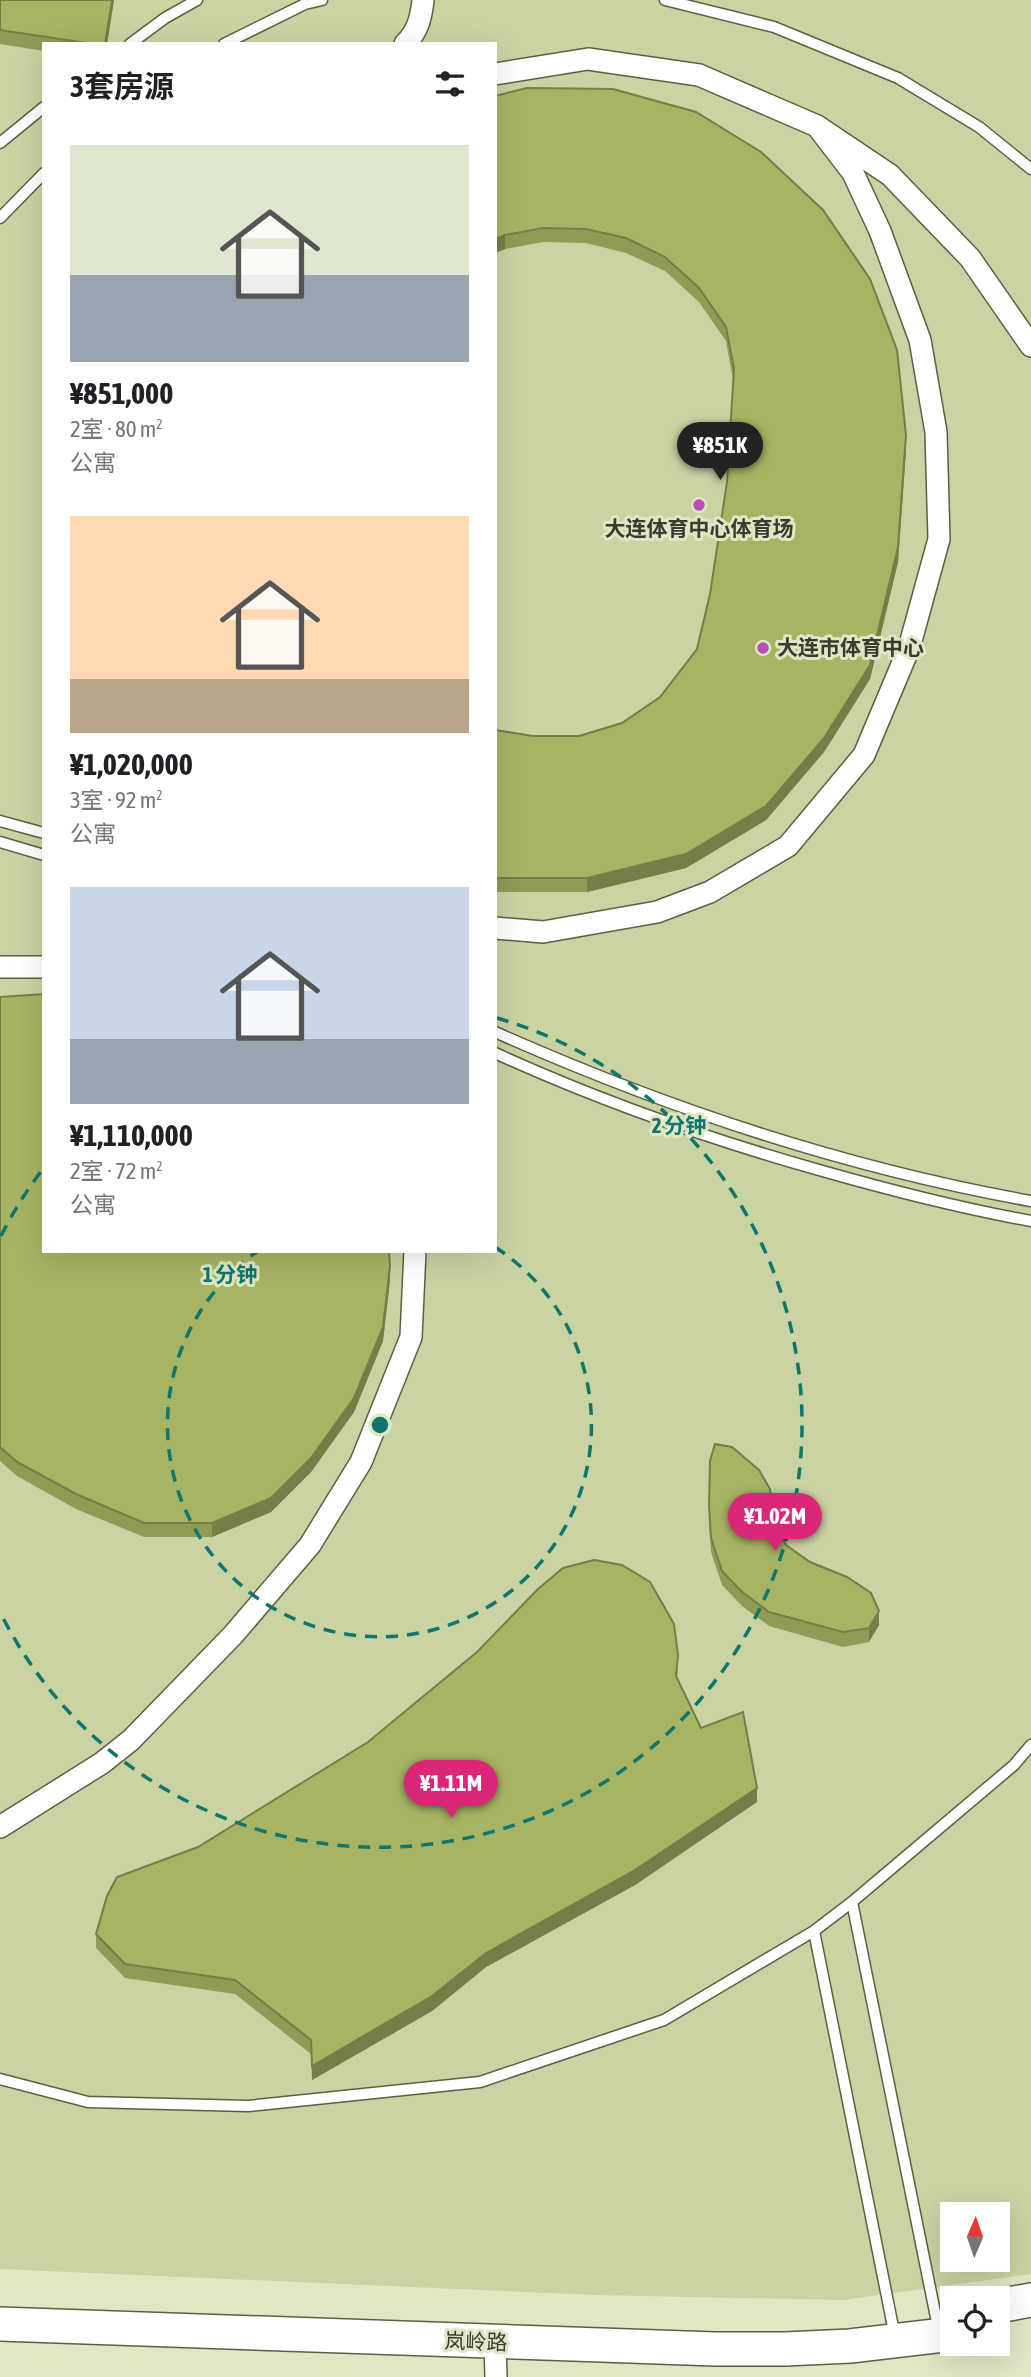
<!DOCTYPE html>
<html lang="zh">
<meta charset="utf-8">
<style>
body{margin:0;font-family:"Asap Condensed","Noto Sans SC",sans-serif;background:#f2f2f2;color:#202124;height:100vh;display:flex;flex-direction:column;font-size:26px;white-space:nowrap}
*{box-sizing:border-box;margin:0}
p{font-size:23px;color:#757577}
.icon{flex:none;width:38px;height:38px;fill:none;stroke:currentColor;stroke-width:2;stroke-linecap:round;stroke-linejoin:round}
.map{position:relative;flex:1;overflow:hidden}
.side{position:absolute;left:42px;top:42px;width:455px;height:1211px;display:flex;flex-direction:column;background:#fff;border-radius:0px;box-shadow:0 7px 28px #0002}
.side>*{flex:none}
.needle{width:46px;rotate:2deg}
.buttons{position:absolute;left:940px;top:2202px;display:grid;gap:14px}
.buttons a{display:grid;place-items:center;width:70px;height:70px;border-radius:0px;background:#fff;box-shadow:0 7px 28px #0002;font-size:35px}
.price{position:absolute;translate:-50% -60px;padding:0 16px;border-radius:24px;background:#db2777;color:#fff;font-size:23px;line-height:46px;filter:drop-shadow(0 2px 4px #0008)}
.price::after{content:'';position:absolute;left:50%;top:42px;width:21px;height:16px;margin-left:-10px;background:inherit;clip-path:polygon(0 0,100% 0,50% 100%)}
.price.current{background:#222;color:#fff}
ul{padding:0;list-style:none}
li{display:grid;align-content:center;gap:14px;height:371px;padding:0 28px}
li span{display:grid;place-items:center;height:217px;border-radius:0px;color:#555}
li>.icon{margin-inline-start:auto}
span .icon{width:126px;height:126px;fill:#fffc;stroke-width:1}
li b{font-size:30px}
h2{display:flex;justify-content:space-between;align-items:center;height:84px;padding:0 28px;font-size:30px}
.map>svg:first-child{display:block}
</style>
<div class="map">
<svg width="1031" height="2377" viewBox="0 0 1031 2377">
<rect width="100%" height="100%" fill="#e0e7c5"/>
<path fill="#cad3a2" fill-rule="evenodd" d="M 0,0 L 1031,0 L 1031,2274 L 843,2300 L 594,2295 L 0,2269 ZM 44,44 L 495,44 L 495,1251 L 44,1251 ZM 952,2214 L 998,2214 L 998,2259 L 952,2259 Z"/>
<g fill="none" stroke-linecap="round" stroke-linejoin="round">
<defs>
<path id="lane" d="M 665,0 L 774,27 L 898,78 L 979,127 L 1031,169
M 130,44 L 165,18 L 197,0
M 224,44 L 305,4 L 322,0
M 0,143 L 44,107
M 0,218 L 44,173
M 0,821 L 44,833
M 0,842 L 44,855
M 495,1032 C 666,1108 846,1168 1031,1201
M 495,1053 C 600,1101 709,1139 819,1170 C 889,1190 959,1208 1031,1221
M 852,1902 L 939,2332
M 814,1931 L 895,2337
M 0,2079 L 88,2102 L 248,2106 L 480,2082 L 664,2020 L 814,1931 L 852,1902 L 1014,1765 L 1031,1745"/>
<path id="street" d="M 405,44 C 418,31 421,18 423,0
M 495,74 L 588,59 L 699,75 L 817,126 L 890,175 L 970,258 L 1031,346
M 495,928 L 543,932 L 657,912 L 710,892 L 788,846 L 864,755 L 909,648 L 939,539 L 936,432 L 920,340 L 880,231 L 853,173 L 817,126
M 0,967 L 44,967
M 0,1827 L 102,1763 L 131,1740 L 233,1635 L 310,1545 L 361,1462 L 411,1337 L 415,1251
M 495,2343 L 496,2377"/>
<path id="primary" d="M 998,2306 L 1031,2300
M 0,2324 L 715,2349 L 785,2349 L 850,2346 L 952,2334"/>
</defs>
<use href="#lane" stroke="#5a6043" stroke-width="13"/>
<use href="#street" stroke="#5a6043" stroke-width="24"/>
<use href="#primary" stroke="#5a6043" stroke-width="36"/>
<use href="#lane" stroke="#fff" stroke-width="10"/>
<use href="#street" stroke="#fff" stroke-width="21"/>
<use href="#primary" stroke="#fff" stroke-width="33"/>
</g>
<path fill="#909b56" d="M 0,0 L 114,0 L 107,44 L 44,44 L 44,51 L 0,44 Z
M 495,96 L 906,449 L 898,562 L 870,679 L 824,752 L 766,820 L 686,868 L 587,892 L 495,892 L 495,730 L 533,736 L 579,736 L 622,723 L 660,697 L 697,649 L 710,594 L 727,482 L 733,380 L 726,341 L 699,302 L 665,271 L 626,253 L 586,243 L 543,242 L 505,249 L 495,253 Z
M 0,997 L 390,1280 L 383,1341 L 354,1412 L 311,1472 L 271,1512 L 212,1537 L 144,1537 L 76,1509 L 17,1476 L 0,1461 Z
M 710,1461 L 774,1519 L 786,1545 L 879,1625 L 869,1642 L 843,1647 L 769,1626 L 742,1606 L 722,1585 L 711,1552 L 709,1520 Z
M 678,1669 L 677,1678 L 701,1728 L 757,1802 L 635,1885 L 486,1967 L 432,2011 L 312,2080 L 311,2054 L 235,1994 L 125,1978 L 96,1948 L 96,1934 Z"/>
<path fill="#757e46" d="M 112,0 L 114,0 L 107,44 L 105,44 Z
M 505,235 L 505,249 L 495,253 L 495,239 Z
M 906,435 L 906,449 L 898,562 L 870,679 L 824,752 L 766,820 L 686,868 L 587,892 L 587,878 Z
M 390,1266 L 390,1280 L 383,1341 L 354,1412 L 311,1472 L 271,1512 L 212,1537 L 212,1523 Z
M 879,1611 L 879,1625 L 869,1642 L 869,1628 Z
M 757,1788 L 757,1802 L 635,1885 L 486,1967 L 432,2011 L 312,2080 L 312,2066 L 486,1953 Z"/>
<path fill="#a7b464" stroke="#757e46" stroke-width="2" d="M 0,0 L 112,0 L 105,44 L 93,44 L 0,30 Z
M 527,88 L 613,89 L 696,112 L 761,152 L 823,210 L 870,279 L 897,350 L 906,435 L 898,547 L 870,665 L 824,738 L 766,806 L 686,854 L 587,878 L 495,878 L 495,730 L 533,736 L 579,736 L 622,723 L 660,697 L 697,649 L 710,594 L 727,482 L 734,369 L 726,327 L 699,288 L 665,257 L 626,238 L 586,229 L 543,228 L 505,235 L 495,239 L 495,96 Z
M 44,994 L 44,1251 L 389,1251 L 390,1266 L 383,1327 L 354,1398 L 311,1458 L 271,1498 L 212,1523 L 144,1523 L 76,1494 L 17,1462 L 0,1447 L 0,997 Z
M 715,1444 L 732,1447 L 759,1470 L 770,1489 L 774,1519 L 786,1545 L 810,1562 L 847,1577 L 871,1593 L 879,1611 L 869,1628 L 843,1632 L 769,1612 L 742,1592 L 722,1571 L 711,1538 L 709,1506 L 710,1461 Z
M 594,1560 L 622,1565 L 650,1582 L 674,1624 L 678,1655 L 676,1676 L 701,1728 L 743,1712 L 757,1788 L 635,1870 L 486,1953 L 432,1996 L 312,2066 L 311,2040 L 235,1980 L 125,1964 L 96,1934 L 107,1896 L 117,1877 L 198,1847 L 368,1742 L 477,1652 L 538,1589 L 563,1568 Z"/>
<g fill="none" stroke="#0f766e" stroke-width="3.5" stroke-dasharray="12 9">
<path d="M495 1247A212 212 0 1 1 258 1251"/>
<path d="M1 1236A423 423 0 0 1 42 1170M497 1018A423 423 0 1 1 1 1614"/>
</g>
<g fill="#b551b7" stroke="#e0e7c5" stroke-width="2.5">
<circle cx="699" cy="505" r="7"/>
<circle cx="763" cy="648" r="7"/>
</g>
<g text-anchor="middle" stroke-width="6" stroke-linejoin="round" paint-order="stroke">
<g font-size="21" font-weight="bold" fill="#393b2e" stroke="#e0e7c5">
<text x="699" y="536">大连体育中心体育场</text>
<text x="777" y="655" text-anchor="start">大连市体育中心</text>
</g>
<g font-size="21" fill="#393b2e" stroke="#e0e7c5">
<text transform="translate(476 2342) rotate(2)" y="7">岚岭路</text>
</g>
</g>
<circle cx="380" cy="1425" r="10" fill="#0f766e" stroke="#e0e7c5" stroke-width="3.5"/>
<g font-size="21" text-anchor="middle" font-weight="bold" fill="#0f766e" stroke="#e0e7c5" stroke-width="6" stroke-linejoin="round" paint-order="stroke">
<text x="679" y="1133">2 分钟</text>
<text x="230" y="1282">1 分钟</text>
</g>
</svg>
<div class="buttons">
<a><svg class="needle" viewBox="-14 -14 28 28"><path d="M0-13l5 13h-10z" fill="#e53935"/><path d="M0 13l5-13h-10z" fill="#757577"/></svg></a>
<a><svg class="icon" aria-label="locate" viewBox="0 0 24 24"><circle cx="12" cy="12" r="6"/><path d="M12 2v4M12 18v4M2 12h4M18 12h4"/></svg></a>
</div>
<b class="price current" style="left:720px;top:482px">¥851K</b>
<b class="price" style="left:775px;top:1553px">¥1.02M</b>
<b class="price" style="left:451px;top:1820px">¥1.11M</b>
<section class="side">
<h2>3套房源<svg class="icon" aria-label="filters" viewBox="0 0 24 24"><path d="M4 7h16M4 17h16"/><circle cx="9" cy="7" r="2"/><circle cx="15" cy="17" r="2"/></svg></h2>
<ul>
<li><span style="background:linear-gradient(#dfe7d0 60%,#9aa5b1 0)"><svg class="icon" aria-label="home" viewBox="0 0 24 24"><path d="M3 11l9-7 9 7M6 9v11h12V9"/></svg></span><div><b>¥851,000</b><p>2室 · 80 m²</p><p>公寓</p></div></li>
<li><span style="background:linear-gradient(#ffd9b3 75%,#b9a48a 0)"><svg class="icon" aria-label="home" viewBox="0 0 24 24"><path d="M3 11l9-7 9 7M6 9v11h12V9"/></svg></span><div><b>¥1,020,000</b><p>3室 · 92 m²</p><p>公寓</p></div></li>
<li><span style="background:linear-gradient(#c9d6e8 70%,#9aa5b1 0)"><svg class="icon" aria-label="home" viewBox="0 0 24 24"><path d="M3 11l9-7 9 7M6 9v11h12V9"/></svg></span><div><b>¥1,110,000</b><p>2室 · 72 m²</p><p>公寓</p></div></li>
</ul>
</section>
</div>
